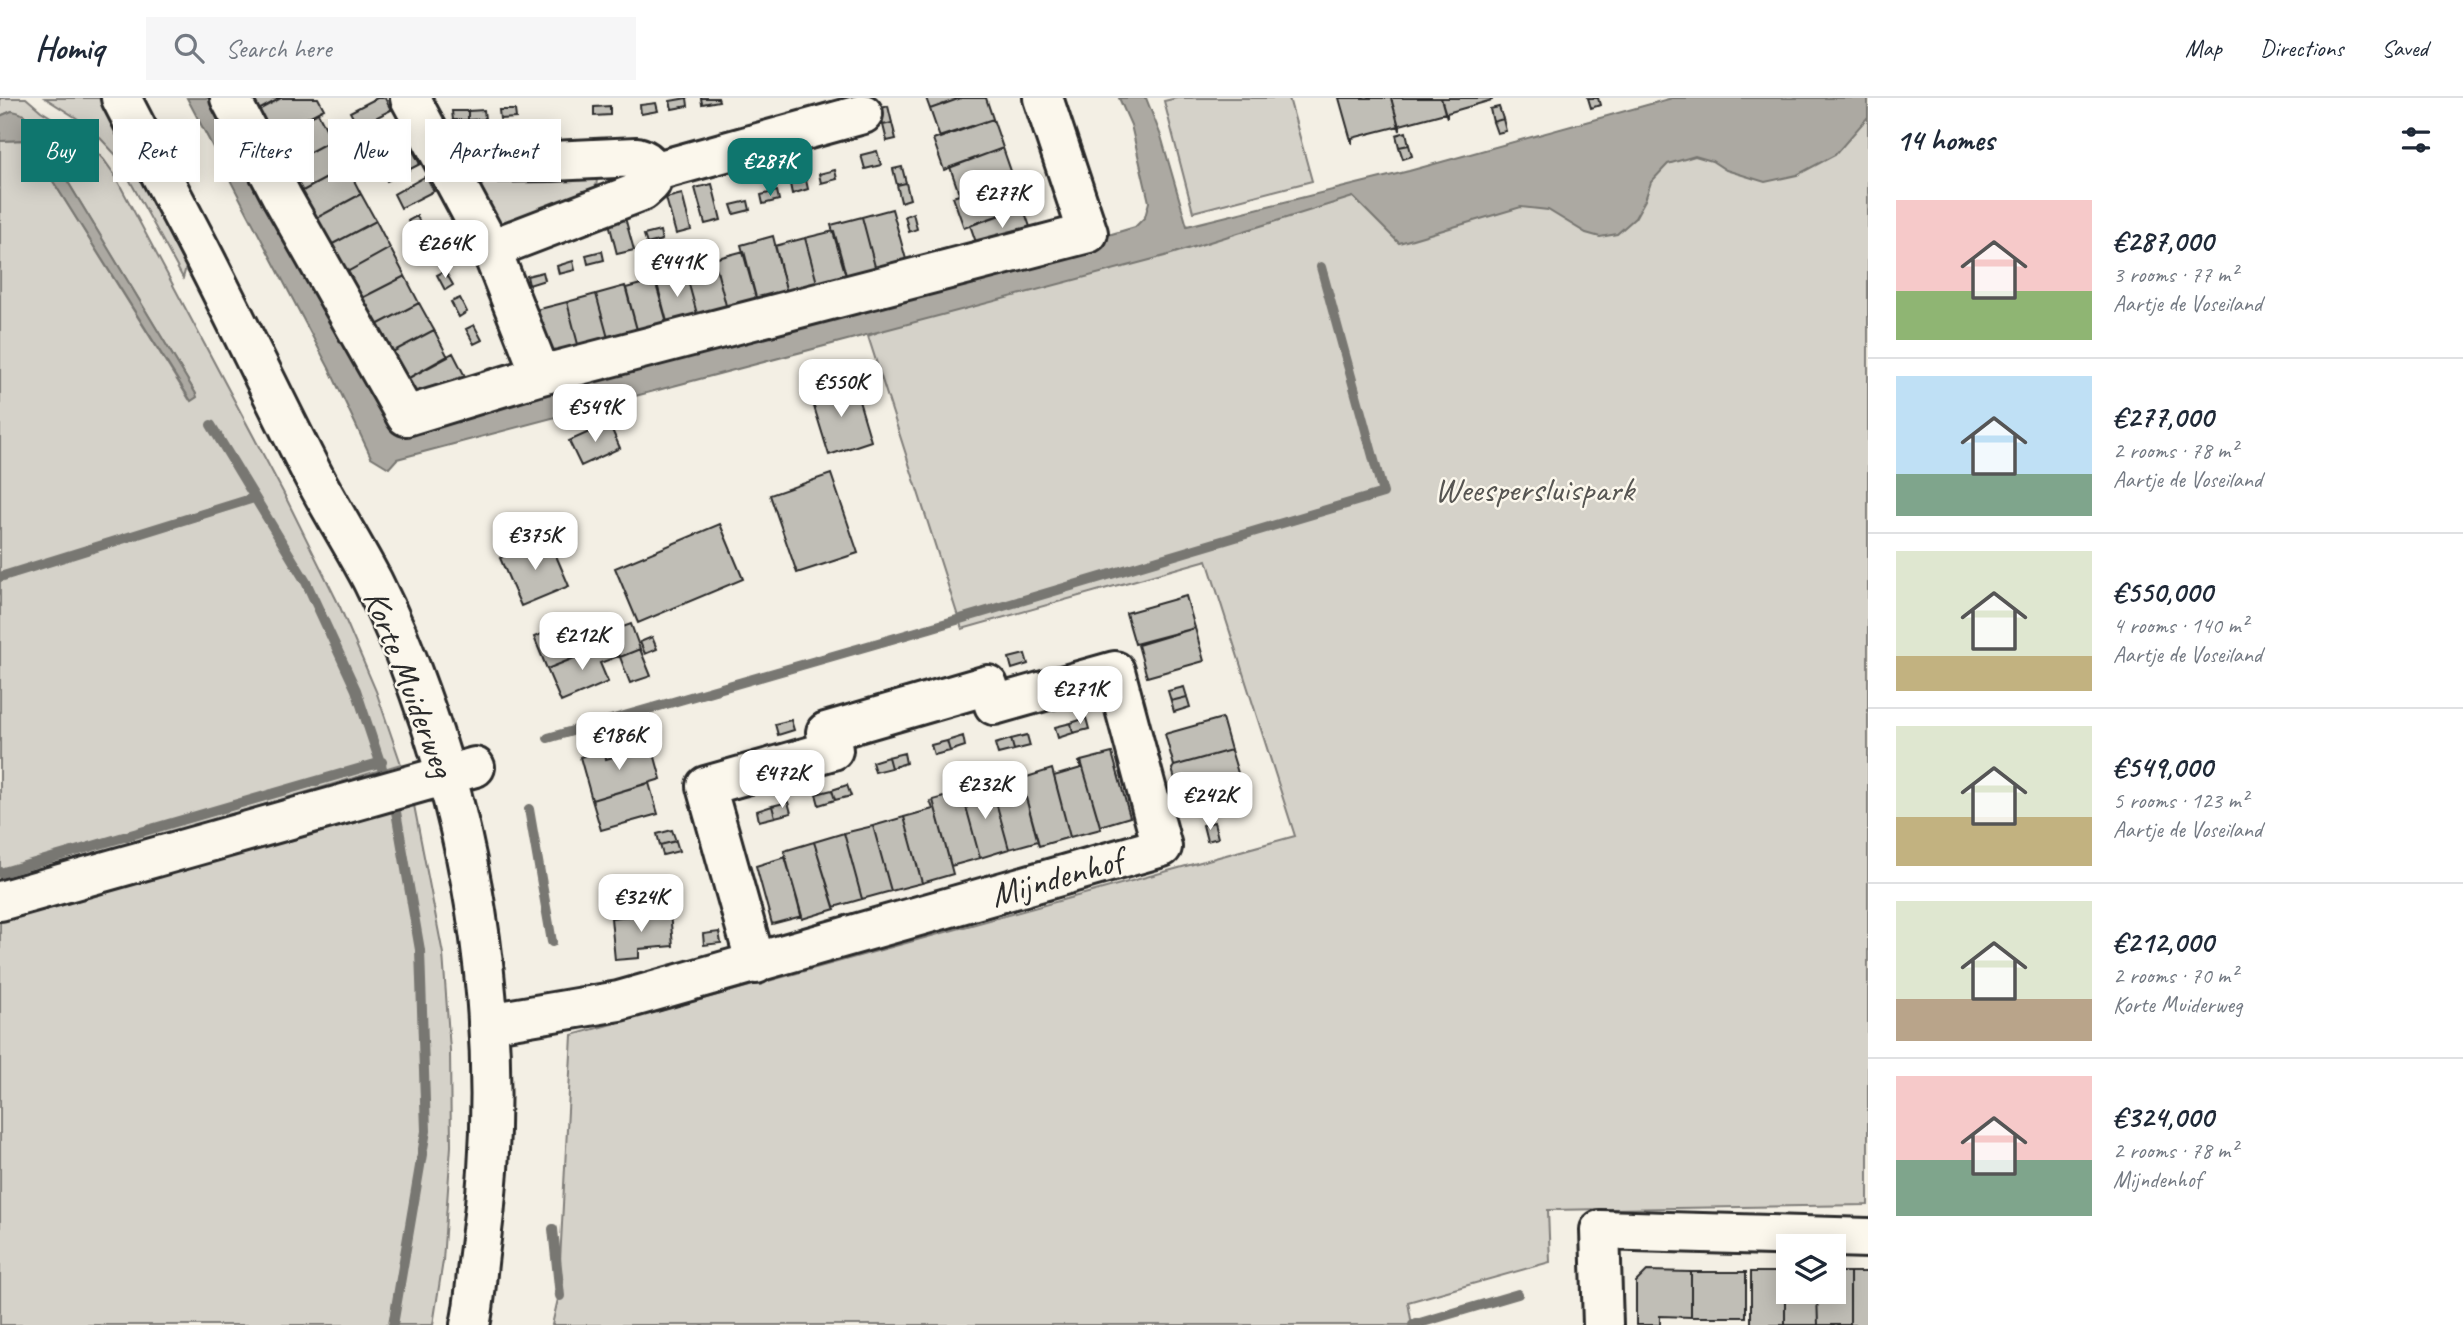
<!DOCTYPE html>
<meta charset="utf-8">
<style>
body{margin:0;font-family:Caveat,sans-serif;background:#f6f6f7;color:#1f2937;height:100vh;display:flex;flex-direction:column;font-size:26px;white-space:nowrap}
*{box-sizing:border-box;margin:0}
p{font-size:23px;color:#747a83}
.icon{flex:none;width:38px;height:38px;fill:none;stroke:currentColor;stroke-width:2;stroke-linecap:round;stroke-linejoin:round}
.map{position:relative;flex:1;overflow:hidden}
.sheet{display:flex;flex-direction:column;background:#fff;width:595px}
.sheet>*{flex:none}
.guide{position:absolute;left:21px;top:21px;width:665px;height:63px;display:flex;gap:14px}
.controls{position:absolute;left:1776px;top:1136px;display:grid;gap:14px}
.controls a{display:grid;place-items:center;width:70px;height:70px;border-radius:0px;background:#fff;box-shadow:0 4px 18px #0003;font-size:35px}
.price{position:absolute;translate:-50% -60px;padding:0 16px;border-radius:14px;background:#fff;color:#222;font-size:23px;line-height:46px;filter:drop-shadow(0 2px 4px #0008)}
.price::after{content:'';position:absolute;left:50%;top:42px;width:21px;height:16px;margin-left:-10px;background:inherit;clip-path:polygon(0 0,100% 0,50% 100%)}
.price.selected{background:#0f766e;color:#fff}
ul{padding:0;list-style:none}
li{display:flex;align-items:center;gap:21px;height:175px;padding:0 28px}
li+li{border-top:2px solid #e0e1e3}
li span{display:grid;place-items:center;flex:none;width:196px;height:140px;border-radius:0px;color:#555}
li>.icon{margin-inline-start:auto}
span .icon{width:84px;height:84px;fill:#fffc;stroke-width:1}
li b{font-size:30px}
h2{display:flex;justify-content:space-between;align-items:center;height:84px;padding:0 28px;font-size:30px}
.chip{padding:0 24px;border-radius:0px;background:#fff;box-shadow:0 4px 18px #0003;font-size:24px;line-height:63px}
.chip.selected{background:#0f766e;color:#fff}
header{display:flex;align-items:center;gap:42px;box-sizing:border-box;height:98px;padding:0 35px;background:#fff;border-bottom:2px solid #e0e1e3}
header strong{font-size:33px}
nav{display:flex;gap:38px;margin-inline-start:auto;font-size:24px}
.search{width:490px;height:63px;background:#f6f6f7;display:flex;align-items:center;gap:18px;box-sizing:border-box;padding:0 24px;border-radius:0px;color:#747a83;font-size:26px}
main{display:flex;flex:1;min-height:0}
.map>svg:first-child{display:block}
</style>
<header>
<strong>Homiq</strong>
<div class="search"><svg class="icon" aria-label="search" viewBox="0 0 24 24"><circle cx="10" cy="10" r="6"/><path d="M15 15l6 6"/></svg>Search here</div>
<nav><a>Map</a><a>Directions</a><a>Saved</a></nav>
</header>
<main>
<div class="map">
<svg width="1868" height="1227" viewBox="0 0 1868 1227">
<rect width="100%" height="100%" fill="#f3efe4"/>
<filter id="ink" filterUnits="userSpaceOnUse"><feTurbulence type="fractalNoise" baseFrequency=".0143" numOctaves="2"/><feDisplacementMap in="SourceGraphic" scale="14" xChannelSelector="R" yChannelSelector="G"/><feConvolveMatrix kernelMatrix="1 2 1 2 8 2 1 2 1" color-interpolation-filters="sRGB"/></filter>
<g filter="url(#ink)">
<path fill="#d5d2c9" stroke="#807e7a" stroke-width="2" d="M 0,0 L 26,0 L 41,13 L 80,37 L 104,62 L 114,76 L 283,394 L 340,509 L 376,593 L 401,666 L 0,785 L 0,43 L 23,42 L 36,56 L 189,301 L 196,296 L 39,36 L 12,13 L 0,18 Z
M 45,0 L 99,0 L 186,169 L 183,180 L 116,57 L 89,28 Z
M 1177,0 L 1289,0 L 1312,83 L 1193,114 L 1164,3 Z
M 1706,0 L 1868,0 L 1868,1107 L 1548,1112 L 1550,1164 L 1408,1204 L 1412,1227 L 552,1227 L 558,1201 L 572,937 L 1295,738 L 1207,462 L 962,531 L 868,238 L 876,235 L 870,218 Z
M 597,80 L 596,92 L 504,127 L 499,127 L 479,90 L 487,82 Z
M 412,697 L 443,856 L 450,952 L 451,1048 L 443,1163 L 433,1227 L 0,1227 L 0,815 Z"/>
<path fill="#aca9a2" stroke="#787772" stroke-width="2" d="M 187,0 L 224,0 L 398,329 L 1007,167 L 1135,129 L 1145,119 L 1149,104 L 1131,27 L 1119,0 L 1146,0 L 1161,38 L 1187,128 L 1409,73 L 1672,0 L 1868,0 L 1868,19 L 1835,57 L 1797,77 L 1765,84 L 1726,72 L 1712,63 L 1695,58 L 1668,66 L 1651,84 L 1645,102 L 1635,120 L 1617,136 L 1600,139 L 1586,135 L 1548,112 L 1521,109 L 1399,145 L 1353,99 L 1165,158 L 397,361 L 389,370 L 371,359 L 330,272 Z
M 12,13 C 27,15 31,24 39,36 L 196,296 L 197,299 L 191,303 L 36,56 L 23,42 L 0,43 L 0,18 Z"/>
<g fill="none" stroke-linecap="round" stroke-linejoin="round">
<path stroke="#787772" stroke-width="10" d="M 211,327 L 306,484 L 356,592 L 384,676
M 0,479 L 254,400
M 548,640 L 930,530 L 1383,395 L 1321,169
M 529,711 L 552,844
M 0,775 L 382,664
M 553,1131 L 560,1198
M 393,1227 L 426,1033 L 420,852 L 395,708
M 1413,1227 L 1518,1196"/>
</g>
<path fill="#c0beb6" stroke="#2b2b2b" stroke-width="2" d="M 245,0 L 281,0 L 253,15 Z
M 281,0 L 318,0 L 324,11 L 267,41 L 253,15 Z
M 377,0 L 385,0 L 391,12 L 358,29 L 350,14 Z
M 687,0 L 688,8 L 672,11 L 670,3 Z
M 701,0 L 718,0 L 719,3 L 702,6 Z
M 926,0 L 961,0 L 930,11 Z
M 961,0 L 986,0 L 993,21 L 940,40 L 930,11 Z
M 1339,0 L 1391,0 L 1399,28 L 1352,40 L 1352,46 Z
M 1391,0 L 1441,0 L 1445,15 L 1400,27 L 1400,33 Z
M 1441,0 L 1492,0 L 1492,2 L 1447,15 L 1447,20 Z
M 1588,0 L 1598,0 L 1600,7 L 1591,10 Z
M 656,5 L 658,13 L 641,16 L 640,7 Z
M 610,8 L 610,17 L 594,18 L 594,9 Z
M 888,8 L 892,25 L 883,27 L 879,11 Z
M 1499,9 L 1503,21 L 1493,24 L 1490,11 Z
M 484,12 L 485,21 L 468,22 L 468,13 Z
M 499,12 L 515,12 L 516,20 L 500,21 Z
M 452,13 L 468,13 L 468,22 L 453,22 Z
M 318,15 L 332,42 L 282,69 L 267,41 Z
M 993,21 L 1003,50 L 944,72 L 933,41 Z
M 1503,21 L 1506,33 L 1497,35 L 1493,24 Z
M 398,24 L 405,39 L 373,56 L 365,41 Z
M 892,25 L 896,41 L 887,43 L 883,27 Z
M 1406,34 L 1409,47 L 1399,49 L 1396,37 Z
M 332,42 L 347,69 L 297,96 L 282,69 Z
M 1409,47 L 1412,58 L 1403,61 L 1399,49 Z
M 1003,50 L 1013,79 L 960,98 L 950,69 Z
M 412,51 L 420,66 L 387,83 L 379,69 Z
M 877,53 L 881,67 L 865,71 L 861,57 Z
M 347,69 L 361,96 L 311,123 L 297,96 Z
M 902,69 L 906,85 L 897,87 L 893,71 Z
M 835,72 L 837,81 L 821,85 L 819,76 Z
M 426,78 L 434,93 L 401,110 L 394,96 Z
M 1013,79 L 1023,109 L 964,130 L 953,99 Z
M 806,82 L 808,91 L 792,96 L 790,86 Z
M 906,85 L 910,101 L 901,104 L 897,87 Z
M 712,86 L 721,122 L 705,126 L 695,90 Z
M 777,93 L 779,102 L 763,106 L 761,97 Z
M 361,96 L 376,123 L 325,150 L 311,123 Z
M 682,96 L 691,132 L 676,136 L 666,100 Z
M 748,103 L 750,112 L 734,116 L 731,107 Z
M 1023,109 L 1034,140 L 979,153 L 970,127 Z
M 892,111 L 909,172 L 878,180 L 862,119 Z
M 913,115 L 917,131 L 909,134 L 905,118 Z
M 624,116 L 634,152 L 617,156 L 608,121 Z
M 417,118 L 424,133 L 416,137 L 408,123 Z
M 862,119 L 878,180 L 849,188 L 831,127 Z
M 376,123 L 390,150 L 340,178 L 325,150 Z
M 455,133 L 463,147 L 430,164 L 423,150 Z
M 660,133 L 662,142 L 647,146 L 644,137 Z
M 834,133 L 849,188 L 820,196 L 805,140 Z
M 773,138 L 789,203 L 759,211 L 741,147 Z
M 805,140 L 820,196 L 789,203 L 775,148 Z
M 390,150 L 405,178 L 354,204 L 340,178 Z
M 602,153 L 604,162 L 588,166 L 586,157 Z
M 744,153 L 759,211 L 729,219 L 714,161 Z
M 714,161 L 729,219 L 700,227 L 684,168 Z
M 573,163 L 575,172 L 559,176 L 557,168 Z
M 684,168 L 700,227 L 670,235 L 653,176 Z
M 445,173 L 453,187 L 445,192 L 437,177 Z
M 543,174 L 545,182 L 529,187 L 527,178 Z
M 405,178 L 419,205 L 369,231 L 354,204 Z
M 656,182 L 670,235 L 640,243 L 626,190 Z
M 625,188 L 640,243 L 611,251 L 596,196 Z
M 596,196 L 611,251 L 581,258 L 567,204 Z
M 460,200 L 467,214 L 459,219 L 451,204 Z
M 567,204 L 581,258 L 550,267 L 536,212 Z
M 419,205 L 434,232 L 383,259 L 369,231 Z
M 474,227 L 482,242 L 474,246 L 466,231 Z
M 434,232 L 448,259 L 398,286 L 383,259 Z
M 453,255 L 470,288 L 408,305 L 398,286 Z
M 854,286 L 871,343 L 829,357 L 811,299 Z
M 609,325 L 620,350 L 581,368 L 569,343 Z
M 831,376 L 858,455 L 797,475 L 770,397 Z
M 720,426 L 743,481 L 638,525 L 615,470 Z
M 548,439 L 569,488 L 521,508 L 500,460 Z
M 1186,498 L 1195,530 L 1135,546 L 1126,515 Z
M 581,520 L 589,539 L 608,530 L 614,544 L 547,571 L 534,539 Z
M 631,526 L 640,551 L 620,559 L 609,534 Z
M 1195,530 L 1204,563 L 1147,579 L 1138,547 Z
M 652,539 L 657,551 L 645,556 L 640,544 Z
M 614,544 L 619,558 L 600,565 L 608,584 L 561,604 L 547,571 Z
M 640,551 L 651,578 L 630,585 L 620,559 Z
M 1025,556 L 1028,566 L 1012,571 L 1009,560 Z
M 1184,589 L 1187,599 L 1171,603 L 1168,593 Z
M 1187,599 L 1190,609 L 1174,614 L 1171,603 Z
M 1086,620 L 1089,631 L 1073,635 L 1071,625 Z
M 1222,620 L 1231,652 L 1174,668 L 1165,636 Z
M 791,622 L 794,632 L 778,637 L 775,626 Z
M 1071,625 L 1073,635 L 1058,640 L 1055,629 Z
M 1027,637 L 1030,648 L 1014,652 L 1011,641 Z
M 963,638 L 965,648 L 950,653 L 947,643 Z
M 1011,641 L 1014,652 L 998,656 L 995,646 Z
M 947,643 L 950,653 L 934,657 L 931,647 Z
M 652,648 L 661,681 L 592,702 L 580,659 L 604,653 L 606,661 Z
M 1231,652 L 1241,685 L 1232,687 L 1233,690 L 1181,702 L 1172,671 L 1174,668 Z
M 904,655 L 906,665 L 891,670 L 888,659 Z
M 1112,655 L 1130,719 L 1100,728 L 1081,663 Z
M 888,659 L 891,670 L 875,674 L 872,664 Z
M 1081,663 L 1101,731 L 1070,739 L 1054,678 L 1081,670 L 1079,664 Z
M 1052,671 L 1070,739 L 1039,748 L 1020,678 L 1027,679 Z
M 1020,678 L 1038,743 L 1009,751 L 991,686 Z
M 649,685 L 658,716 L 601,732 L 592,702 Z
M 991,686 L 1009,751 L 980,760 L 962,694 Z
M 847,687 L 851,698 L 835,702 L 832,692 Z
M 832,692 L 835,702 L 819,707 L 816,696 Z
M 962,694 L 980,760 L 951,768 L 933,702 Z
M 933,702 L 953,776 L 922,785 L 904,719 L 933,711 L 930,703 Z
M 788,704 L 791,715 L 775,719 L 772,708 Z
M 772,708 L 775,719 L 759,723 L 757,713 Z
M 904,719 L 922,785 L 891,793 L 873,728 Z
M 1214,724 L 1218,740 L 1207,743 L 1203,727 Z
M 873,728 L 891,793 L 862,801 L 844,735 Z
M 672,732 L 676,743 L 660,747 L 657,736 Z
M 844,735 L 862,801 L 834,809 L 814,744 Z
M 676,743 L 679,753 L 663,757 L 660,747 Z
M 814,744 L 835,811 L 802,821 L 784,753 Z
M 785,759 L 802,818 L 772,826 L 756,768 Z
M 666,780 L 670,814 L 611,820 L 607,787 Z
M 670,814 L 673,848 L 639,851 L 639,860 L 615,862 L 611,820 Z
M 719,834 L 721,845 L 704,847 L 703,836 Z
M 1647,1173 L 1691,1174 L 1691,1219 L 1660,1218 L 1660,1227 L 1636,1227 L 1636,1184 Z
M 1691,1174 L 1746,1174 L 1746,1219 L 1691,1219 Z
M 1751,1174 L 1785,1174 L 1785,1227 L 1751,1227 Z
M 1785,1174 L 1788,1174 L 1788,1194 L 1817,1194 L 1818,1227 L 1785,1227 Z
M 1834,1174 L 1850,1174 L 1850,1227 L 1818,1227 L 1817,1194 L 1834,1194 Z
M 1850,1174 L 1868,1174 L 1868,1227 L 1850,1227 Z"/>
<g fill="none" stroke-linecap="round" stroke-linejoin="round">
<defs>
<path id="minor" d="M 230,0 L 282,99 L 406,318 L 541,277 L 1088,135 L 1043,0
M 410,0 L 491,151 L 541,277
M 446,64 L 552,63 L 637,59 C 650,62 655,72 651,85 L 642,93 L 491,151
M 653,74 L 863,16
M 0,803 L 475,669
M 488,925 L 619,903 L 1162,749 L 1115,573 L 994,607 L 988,587 L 826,634 L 833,652 L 706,688 L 756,866
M 1603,1227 L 1600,1132 L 1868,1140"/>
<path id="major" d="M 121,0 C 148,53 176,105 203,157 C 240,229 275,303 312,375 C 331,412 354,447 373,484 C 390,518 406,556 419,593 C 483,768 506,964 480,1149 C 476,1175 476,1201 470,1227"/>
</defs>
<use href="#minor" stroke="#2b2b2b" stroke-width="44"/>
<use href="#major" stroke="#2b2b2b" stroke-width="44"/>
<use href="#minor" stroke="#fbf7ec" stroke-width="38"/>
<use href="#major" stroke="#fbf7ec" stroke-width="38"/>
</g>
</g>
<g text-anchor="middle" stroke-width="5" stroke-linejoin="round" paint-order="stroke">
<g font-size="35" fill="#565552" stroke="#fbf7ec">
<text x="1534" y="403">Weespersluispark</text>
</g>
<g font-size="35" fill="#2b2b2b" stroke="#fbf7ec">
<text transform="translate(410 585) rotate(69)" y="12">Korte Muiderweg</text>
<text transform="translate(1056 779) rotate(-16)" y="12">Mijndenhof</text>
</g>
</g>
</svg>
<div class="controls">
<a><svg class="icon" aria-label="layers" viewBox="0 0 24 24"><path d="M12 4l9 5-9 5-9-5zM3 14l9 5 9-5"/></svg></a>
</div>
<b class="price selected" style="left:770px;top:100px">€287K</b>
<b class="price" style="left:1002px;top:132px">€277K</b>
<b class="price" style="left:445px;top:182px">€264K</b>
<b class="price" style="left:677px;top:201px">€441K</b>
<b class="price" style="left:841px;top:321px">€550K</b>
<b class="price" style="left:595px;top:346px">€549K</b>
<b class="price" style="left:535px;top:474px">€375K</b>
<b class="price" style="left:582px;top:574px">€212K</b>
<b class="price" style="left:1080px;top:628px">€271K</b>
<b class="price" style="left:619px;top:674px">€186K</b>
<b class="price" style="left:782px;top:712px">€472K</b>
<b class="price" style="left:985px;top:723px">€232K</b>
<b class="price" style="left:1210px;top:734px">€242K</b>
<b class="price" style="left:641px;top:836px">€324K</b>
<div class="guide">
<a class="chip selected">Buy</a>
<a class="chip">Rent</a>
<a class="chip">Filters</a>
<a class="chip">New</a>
<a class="chip">Apartment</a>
</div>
</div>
<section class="sheet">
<h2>14 homes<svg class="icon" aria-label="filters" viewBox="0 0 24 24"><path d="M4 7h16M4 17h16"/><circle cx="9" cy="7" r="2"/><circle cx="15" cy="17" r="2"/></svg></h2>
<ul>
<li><span style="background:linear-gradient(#f6c9c9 65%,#8fb573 0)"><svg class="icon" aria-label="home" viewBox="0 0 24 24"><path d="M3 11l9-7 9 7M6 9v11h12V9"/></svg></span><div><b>€287,000</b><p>3 rooms · 77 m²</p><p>Aartje de Voseiland</p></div></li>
<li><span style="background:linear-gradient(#bfe0f5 70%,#7fa58c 0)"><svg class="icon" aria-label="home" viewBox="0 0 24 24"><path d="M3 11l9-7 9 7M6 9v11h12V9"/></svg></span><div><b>€277,000</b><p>2 rooms · 78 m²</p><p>Aartje de Voseiland</p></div></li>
<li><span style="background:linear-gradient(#dfe7d0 75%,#c2b280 0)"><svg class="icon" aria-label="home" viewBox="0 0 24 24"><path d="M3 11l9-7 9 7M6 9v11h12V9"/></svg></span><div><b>€550,000</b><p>4 rooms · 140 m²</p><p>Aartje de Voseiland</p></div></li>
<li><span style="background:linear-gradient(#dfe7d0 65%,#c2b280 0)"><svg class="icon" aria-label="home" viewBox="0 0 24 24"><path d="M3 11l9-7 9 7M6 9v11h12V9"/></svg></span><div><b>€549,000</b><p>5 rooms · 123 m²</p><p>Aartje de Voseiland</p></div></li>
<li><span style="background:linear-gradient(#dfe7d0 70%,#b9a48a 0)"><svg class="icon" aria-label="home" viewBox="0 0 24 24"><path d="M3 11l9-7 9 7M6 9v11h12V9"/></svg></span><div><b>€212,000</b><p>2 rooms · 70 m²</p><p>Korte Muiderweg</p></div></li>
<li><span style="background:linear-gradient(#f6c9c9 60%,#7fa58c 0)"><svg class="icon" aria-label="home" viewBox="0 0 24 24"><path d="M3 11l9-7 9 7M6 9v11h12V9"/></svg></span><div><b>€324,000</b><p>2 rooms · 78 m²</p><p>Mijndenhof</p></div></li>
</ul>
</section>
</main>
